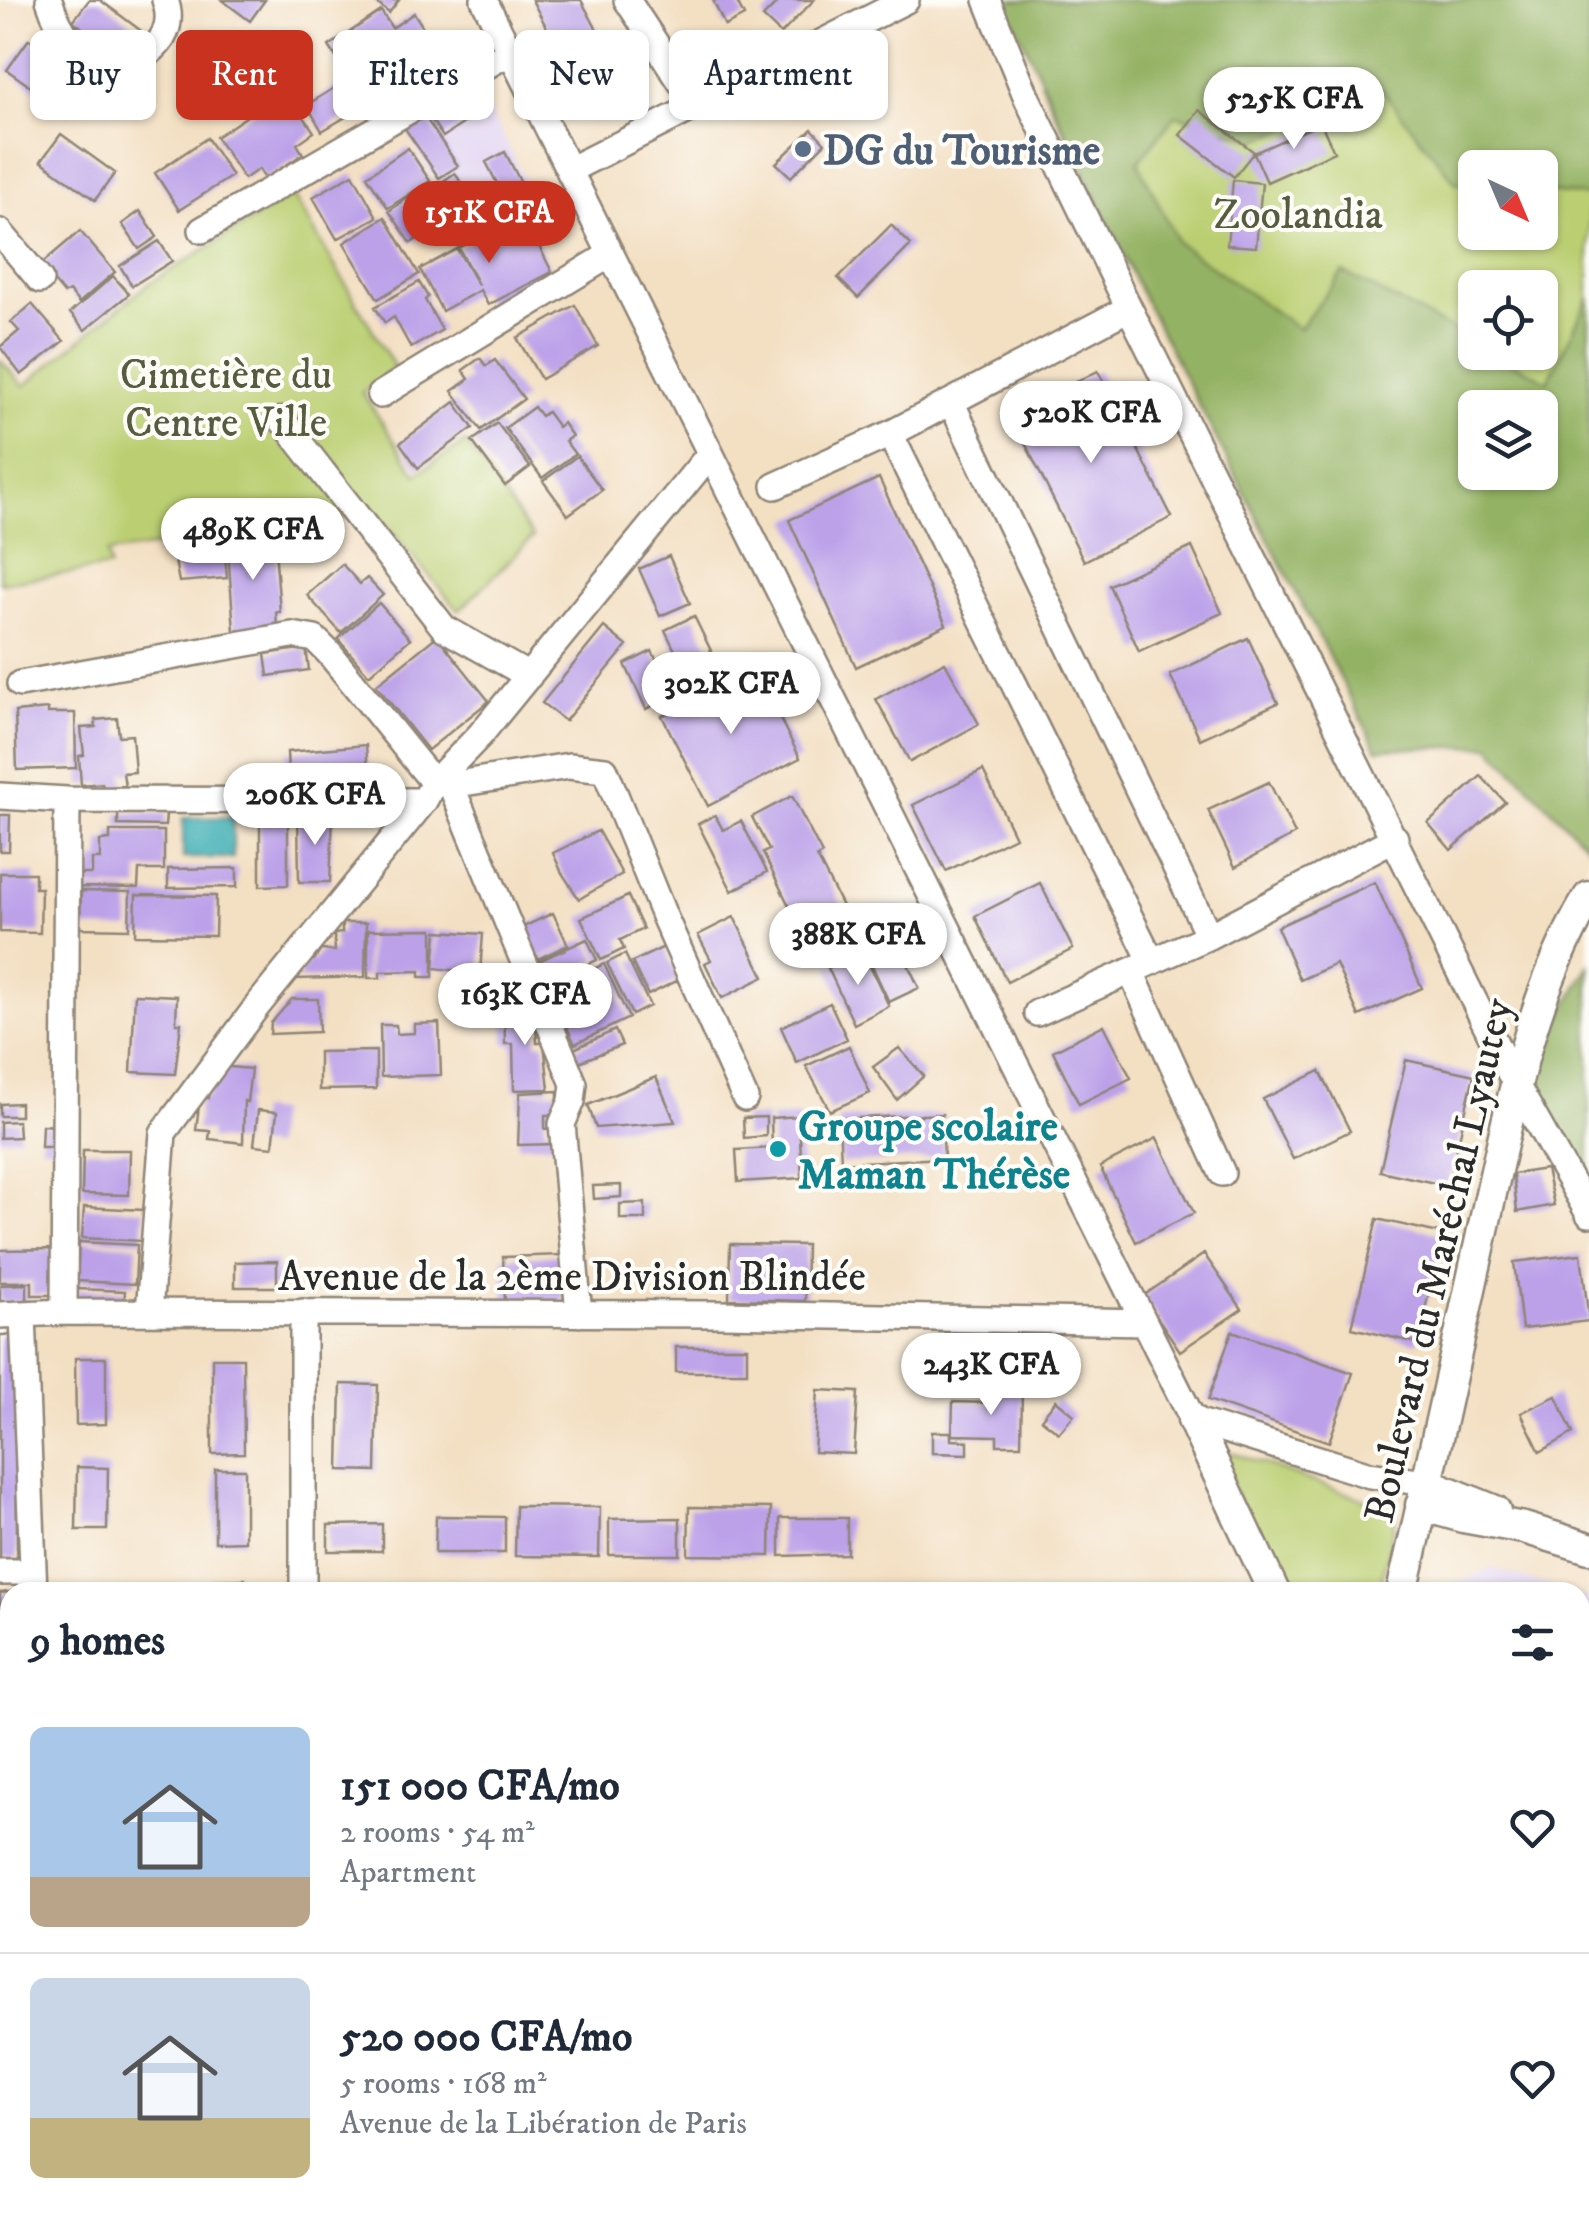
<!DOCTYPE html>
<meta charset="utf-8">
<style>
body{margin:0;font-family:"IM FELL DW Pica",serif;background:#f2f2f3;color:#1f2937;height:100vh;display:flex;flex-direction:column;font-size:38px;white-space:nowrap}
*{box-sizing:border-box;margin:0}
p{font-size:32px;color:#747a83}
.icon{flex:none;width:55px;height:55px;fill:none;stroke:currentColor;stroke-width:2;stroke-linecap:round;stroke-linejoin:round}
.map{position:relative;flex:1;overflow:hidden}
.details{position:absolute;left:0px;top:1582px;width:1590px;height:642px;display:flex;flex-direction:column;background:#fff;border-radius:30px 30px 0 0;box-shadow:0 2px 8px #0004}
.details>*{flex:none}
.hud{position:absolute;left:30px;top:30px;width:1000px;height:90px;display:flex;gap:20px}
.needle{width:65px;rotate:136deg}
.buttons{position:absolute;left:1458px;top:150px;display:grid;gap:20px}
.buttons a{display:grid;place-items:center;width:100px;height:100px;border-radius:15px;background:#fff;box-shadow:0 2px 8px #0004;font-size:50px}
.price{position:absolute;translate:-50% -85px;padding:0 22px;border-radius:35px;background:#fff;color:#222;font-size:32px;line-height:65px;filter:drop-shadow(0 2px 5px #0008)}
.price::after{content:'';position:absolute;left:50%;top:60px;width:30px;height:22px;margin-left:-15px;background:inherit;clip-path:polygon(0 0,100% 0,50% 100%)}
.price.active{background:#c8321e;color:#fff}
ul{padding:0;list-style:none}
li{display:flex;align-items:center;gap:30px;height:250px;padding:0 30px}
li+li{border-top:2px solid #e0e1e3}
li span{display:grid;place-items:center;flex:none;width:280px;height:200px;border-radius:15px;color:#555}
li>.icon{margin-inline-start:auto}
span .icon{width:120px;height:120px;fill:#fffc;stroke-width:1}
li b{font-size:42px}
h2{display:flex;justify-content:space-between;align-items:center;height:120px;padding:0 30px;font-size:42px}
.pill{padding:0 35px;border-radius:15px;background:#fff;box-shadow:0 2px 8px #0004;font-size:35px;line-height:90px}
.pill.active{background:#c8321e;color:#fff}
.map>svg:first-child{display:block}
</style>
<div class="map">
<svg width="1589" height="2223" viewBox="0 0 1589 2223">
<rect width="100%" height="100%" fill="#fdfcf7"/>
<filter id="ink" filterUnits="userSpaceOnUse"><feTurbulence type="fractalNoise" baseFrequency=".01" numOctaves="2"/><feDisplacementMap in="SourceGraphic" scale="20" xChannelSelector="R" yChannelSelector="G"/><feConvolveMatrix kernelMatrix="1 2 1 2 8 2 1 2 1" color-interpolation-filters="sRGB"/></filter>
<filter id="wash" filterUnits="userSpaceOnUse"><feTurbulence type="fractalNoise" baseFrequency=".0048" numOctaves="4" result="noise"/><feDisplacementMap in="SourceGraphic" scale="40" xChannelSelector="R" yChannelSelector="G"/><feGaussianBlur stdDeviation="2.25" result="paint"/><feColorMatrix in="noise" values="0 0 0 0 0 0 0 0 0 0 0 0 0 0 0 0 0 1.4 0 .05"/><feComposite in="paint" operator="in"/></filter>
<g filter="url(#wash)">
<rect width="100%" height="100%" fill="#f3dfc2"/>
<path fill="#e2d4f3" d="M 474,81 L 542,212 L 475,249 L 404,127 Z
M 1492,1568 L 1568,1592 L 1433,1592 Z
M 1580,1596 L 1589,1599 L 1589,2111 L 1580,2109 Z"/>
<path fill="#bbcf72" stroke="#737d4e" stroke-width="2.5" fill-rule="evenodd" d="M 1589,0 L 1589,830 L 1580,839 L 1490,746 L 1377,749 L 1142,295 L 1040,82 ZM 1475,168 L 1540,168 L 1540,232 L 1475,232 ZM 1475,288 L 1540,288 L 1540,352 L 1475,352 ZM 1475,408 L 1540,408 L 1540,472 L 1475,472 Z
M 293,195 L 395,368 L 362,392 L 416,474 L 466,442 L 533,537 L 459,611 L 369,505 L 337,522 L 107,553 L 110,567 L 0,583 L 0,360 L 24,386 L 147,285 Z
M 1230,1452 L 1397,1511 L 1379,1592 L 1284,1592 L 1218,1458 Z"/>
<path fill="#94b264" stroke="#606e48" stroke-width="2.5" fill-rule="evenodd" d="M 1004,0 L 1589,0 L 1589,196 L 1540,191 L 1540,168 L 1475,168 L 1475,185 L 1456,183 L 1381,89 L 1258,140 L 1176,115 L 1138,162 L 1178,243 L 1299,329 L 1343,272 L 1475,342 L 1475,352 L 1494,353 L 1548,381 L 1589,298 L 1589,848 L 1490,746 L 1377,749 L 1142,295 ZM 1475,408 L 1540,408 L 1540,472 L 1475,472 Z
M 1589,966 L 1589,1178 L 1534,1082 L 1565,1008 Z"/>
<path fill="#3caeb4" stroke="#346c70" stroke-width="2.5" d="M 233,817 L 233,858 L 183,858 L 183,818 Z"/>
<g id="blocks">
<path fill="#bca1e9" d="M 89,0 L 100,0 L 140,30 L 120,57 L 73,21 Z
M 222,0 L 265,0 L 250,21 Z
M 373,0 L 399,0 L 389,13 Z
M 532,0 L 581,0 L 620,73 L 582,94 Z
M 713,0 L 736,0 L 744,16 L 725,26 Z
M 780,0 L 814,0 L 781,34 L 763,17 Z
M 381,11 L 392,28 L 414,13 L 424,29 L 380,58 L 370,42 L 339,62 L 329,46 Z
M 29,39 L 91,84 L 69,114 L 7,70 Z
M 370,45 L 378,58 L 364,67 L 356,54 Z
M 358,73 L 374,100 L 322,131 L 307,105 Z
M 468,84 L 485,109 L 443,137 L 426,112 Z
M 286,90 L 314,132 L 297,144 L 303,154 L 265,179 L 259,169 L 244,179 L 216,137 Z
M 1199,110 L 1254,152 L 1234,177 L 1180,135 Z
M 423,114 L 458,166 L 439,178 L 404,127 Z
M 1321,123 L 1334,152 L 1267,182 L 1254,153 Z
M 812,129 L 825,143 L 791,177 L 776,163 Z
M 61,134 L 115,173 L 95,200 L 41,161 Z
M 207,138 L 232,176 L 179,210 L 155,173 Z
M 408,148 L 430,181 L 388,208 L 367,176 Z
M 505,152 L 521,183 L 502,193 L 486,162 Z
M 455,173 L 477,208 L 515,188 L 524,206 L 461,239 L 447,218 L 411,243 L 389,211 L 425,186 L 439,207 L 430,190 Z
M 353,174 L 377,217 L 337,239 L 313,197 Z
M 1233,180 L 1262,183 L 1256,247 L 1227,245 Z
M 140,211 L 157,237 L 139,249 L 122,224 Z
M 523,214 L 552,272 L 488,305 L 480,290 L 442,311 L 420,269 L 457,249 L 478,285 L 459,248 Z
M 385,217 L 419,274 L 378,299 L 344,243 Z
M 891,225 L 911,245 L 858,298 L 838,278 Z
M 80,231 L 115,272 L 79,303 L 69,291 L 64,294 L 40,265 Z
M 159,241 L 172,261 L 132,286 L 120,266 Z
M 113,276 L 129,294 L 85,330 L 70,313 Z
M 419,282 L 428,297 L 425,300 L 442,330 L 411,348 L 394,317 L 385,323 L 375,307 Z
M 32,304 L 64,341 L 21,375 L 0,347 L 19,331 L 11,322 Z
M 575,305 L 598,346 L 541,379 L 517,338 Z
M 480,358 L 486,366 L 495,360 L 524,399 L 481,430 L 452,391 L 469,379 L 463,370 Z
M 1098,371 L 1172,517 L 1084,561 L 1011,415 Z
M 455,402 L 473,428 L 418,468 L 400,443 Z
M 534,407 L 541,416 L 547,412 L 558,427 L 563,423 L 572,436 L 565,441 L 575,454 L 542,478 L 505,428 Z
M 497,423 L 530,467 L 505,486 L 472,441 Z
M 577,456 L 602,490 L 568,515 L 543,481 Z
M 879,478 L 946,625 L 856,667 L 789,520 Z
M 263,535 L 264,549 L 275,548 L 280,612 L 276,612 L 277,627 L 234,631 L 227,537 Z
M 224,546 L 227,578 L 179,582 L 173,550 Z
M 1192,547 L 1222,613 L 1139,651 L 1109,585 Z
M 669,556 L 690,603 L 660,616 L 639,569 Z
M 342,564 L 360,584 L 367,578 L 383,595 L 341,633 L 307,595 Z
M 379,603 L 410,639 L 369,675 L 338,639 Z
M 694,616 L 715,659 L 686,673 L 665,630 Z
M 604,627 L 627,646 L 565,721 L 542,703 Z
M 437,636 L 489,701 L 428,750 L 376,685 Z
M 1248,638 L 1278,703 L 1200,739 L 1170,675 Z
M 306,648 L 309,670 L 268,676 L 265,654 Z
M 652,651 L 674,695 L 646,709 L 625,664 Z
M 945,662 L 979,724 L 910,762 L 876,699 Z
M 754,668 L 800,758 L 708,806 L 662,716 Z
M 48,709 L 48,713 L 75,713 L 76,768 L 17,770 L 15,712 Z
M 117,718 L 119,736 L 132,735 L 135,772 L 123,773 L 125,786 L 103,788 L 102,783 L 81,785 L 79,756 L 84,755 L 81,728 L 96,727 L 95,720 Z
M 366,745 L 369,785 L 289,792 L 287,752 Z
M 983,770 L 1015,837 L 946,871 L 913,805 Z
M 1481,776 L 1505,802 L 1451,850 L 1428,823 Z
M 1269,782 L 1295,834 L 1235,867 L 1208,810 Z
M 792,796 L 822,854 L 817,857 L 846,914 L 804,936 L 763,853 L 769,850 L 752,817 Z
M 288,808 L 288,885 L 260,886 L 260,809 Z
M 118,813 L 166,814 L 165,826 L 118,825 Z
M 298,814 L 333,816 L 330,882 L 299,882 Z
M 0,815 L 10,815 L 9,851 L 0,851 Z
M 715,815 L 723,830 L 741,821 L 767,872 L 732,891 L 698,824 Z
M 110,831 L 164,831 L 164,870 L 139,870 L 138,888 L 74,887 L 74,874 L 92,874 L 92,859 L 100,859 L 100,841 L 110,840 Z
M 598,831 L 622,874 L 579,899 L 562,873 L 553,853 Z
M 237,868 L 237,887 L 168,888 L 168,869 Z
M 0,873 L 35,873 L 35,888 L 41,888 L 40,933 L 0,932 Z
M 1375,882 L 1422,988 L 1359,1016 L 1336,964 L 1300,980 L 1277,927 Z
M 1040,883 L 1073,949 L 1007,982 L 975,916 Z
M 81,891 L 130,892 L 129,929 L 80,928 Z
M 136,895 L 216,896 L 215,936 L 135,935 Z
M 628,896 L 643,929 L 620,940 L 624,949 L 601,960 L 581,918 Z
M 553,913 L 568,945 L 538,959 L 523,927 Z
M 734,917 L 764,977 L 722,998 L 705,963 L 711,960 L 698,935 Z
M 342,923 L 366,923 L 365,977 L 297,979 L 308,960 L 314,960 L 321,950 L 335,951 L 334,934 L 342,933 Z
M 433,929 L 433,977 L 420,977 L 420,971 L 380,972 L 380,978 L 368,978 L 368,930 Z
M 437,931 L 483,934 L 480,973 L 434,968 Z
M 893,932 L 919,988 L 889,1002 L 863,946 Z
M 587,939 L 597,960 L 549,983 L 539,961 Z
M 664,947 L 679,980 L 648,995 L 632,962 Z
M 863,952 L 889,1006 L 854,1024 L 828,968 Z
M 625,954 L 650,1006 L 632,1015 L 607,963 Z
M 604,964 L 629,1018 L 575,1044 L 549,990 Z
M 135,994 L 177,996 L 176,1023 L 181,1023 L 175,1074 L 131,1072 Z
M 292,999 L 318,999 L 319,1032 L 270,1034 L 271,1023 Z
M 521,999 L 532,1025 L 536,1025 L 537,1043 L 544,1043 L 549,1089 L 514,1090 L 513,1044 L 505,1044 L 504,1000 Z
M 830,1003 L 847,1039 L 797,1063 L 781,1027 Z
M 439,1023 L 441,1075 L 381,1077 L 380,1025 L 396,1025 L 397,1034 L 414,1033 L 414,1024 Z
M 1104,1025 L 1131,1078 L 1079,1104 L 1053,1051 Z
M 615,1030 L 622,1045 L 579,1062 L 574,1049 Z
M 849,1046 L 870,1093 L 830,1111 L 806,1066 Z
M 899,1048 L 924,1076 L 897,1100 L 873,1067 Z
M 376,1051 L 376,1089 L 319,1090 L 319,1052 Z
M 1406,1060 L 1474,1075 L 1448,1186 L 1380,1171 Z
M 218,1066 L 251,1069 L 247,1102 L 244,1101 L 243,1143 L 209,1139 L 210,1131 L 196,1130 L 200,1097 L 208,1098 L 210,1080 Z
M 1320,1071 L 1350,1131 L 1293,1159 L 1263,1099 Z
M 656,1077 L 675,1122 L 596,1128 L 588,1105 Z
M 558,1091 L 558,1115 L 545,1115 L 545,1129 L 556,1128 L 557,1144 L 518,1145 L 520,1093 Z
M 20,1103 L 20,1116 L 0,1116 L 0,1104 Z
M 258,1110 L 277,1112 L 273,1147 L 254,1145 Z
M 942,1114 L 944,1158 L 841,1163 L 839,1119 Z
M 799,1116 L 802,1178 L 738,1182 L 736,1150 L 772,1148 L 771,1118 Z
M 766,1117 L 766,1136 L 744,1138 L 743,1118 Z
M 18,1121 L 19,1137 L 0,1138 L 0,1122 Z
M 42,1125 L 57,1126 L 56,1147 L 41,1147 Z
M 1157,1138 L 1194,1213 L 1136,1242 L 1100,1167 Z
M 83,1150 L 130,1150 L 129,1195 L 82,1194 Z
M 1546,1169 L 1554,1205 L 1517,1212 L 1513,1174 Z
M 621,1185 L 621,1197 L 594,1199 L 593,1186 Z
M 645,1203 L 645,1219 L 620,1219 L 620,1204 Z
M 84,1207 L 144,1210 L 142,1241 L 82,1238 Z
M 1377,1219 L 1443,1234 L 1417,1343 L 1352,1328 Z
M 79,1242 L 137,1245 L 135,1284 L 77,1281 Z
M 730,1244 L 806,1245 L 805,1301 L 729,1299 Z
M 56,1249 L 56,1295 L 32,1295 L 32,1282 L 0,1282 L 0,1250 Z
M 1204,1254 L 1242,1309 L 1180,1351 L 1143,1296 Z
M 1581,1254 L 1589,1321 L 1522,1329 L 1514,1262 Z
M 563,1255 L 564,1300 L 505,1302 L 503,1257 Z
M 277,1261 L 277,1287 L 235,1287 L 235,1262 Z
M 27,1284 L 27,1302 L 0,1302 L 0,1285 Z
M 77,1289 L 125,1291 L 124,1305 L 77,1303 Z
M 1232,1331 L 1353,1373 L 1329,1442 L 1208,1400 Z
M 0,1335 L 16,1335 L 17,1558 L 0,1558 Z
M 676,1347 L 747,1347 L 747,1372 L 676,1372 Z
M 75,1358 L 106,1358 L 106,1424 L 76,1425 Z
M 212,1358 L 243,1358 L 244,1453 L 212,1454 Z
M 341,1384 L 378,1385 L 376,1471 L 339,1470 Z
M 992,1389 L 1022,1390 L 1021,1445 L 997,1445 L 997,1436 L 952,1435 L 953,1402 L 991,1403 Z
M 818,1390 L 858,1392 L 854,1454 L 814,1452 Z
M 1556,1396 L 1573,1433 L 1540,1452 L 1521,1413 Z
M 1056,1400 L 1074,1415 L 1059,1433 L 1041,1419 Z
M 932,1432 L 951,1432 L 951,1440 L 968,1441 L 968,1454 L 932,1453 Z
M 77,1467 L 108,1468 L 107,1530 L 76,1530 Z
M 215,1469 L 245,1469 L 245,1541 L 215,1542 Z
M 516,1506 L 600,1507 L 599,1557 L 515,1556 Z
M 689,1507 L 771,1508 L 770,1556 L 688,1555 Z
M 436,1516 L 505,1517 L 505,1553 L 435,1553 Z
M 680,1518 L 680,1555 L 609,1555 L 609,1519 Z
M 780,1518 L 847,1518 L 847,1554 L 780,1556 Z
M 382,1524 L 382,1551 L 328,1551 L 328,1525 Z
M 245,1579 L 245,1592 L 213,1592 L 213,1580 Z
M 10,1592 L 10,1699 L 0,1699 L 0,1593 Z
M 7,1754 L 10,1793 L 0,1794 L 0,1755 Z
M 1589,1816 L 1589,1855 L 1580,1859 L 1580,1821 Z
M 1589,1898 L 1589,1946 L 1580,1951 L 1580,1903 Z
M 1589,1995 L 1589,2040 L 1580,2045 L 1580,2000 Z
M 1330,2215 L 1362,2215 L 1360,2223 L 1329,2220 Z
M 1432,2215 L 1483,2215 L 1481,2223 L 1431,2223 Z"/>
</g>
</g>
<g filter="url(#ink)">
<use href="#blocks" fill-opacity="0" stroke="#8f8576" stroke-width="2.5"/>
<g fill="none" stroke-linecap="round" stroke-linejoin="round">
<defs>
<path id="minor" d="M 49,0 C 59,32 78,58 108,73 C 141,63 180,40 165,0
M 484,0 L 1193,1420 L 1370,1475 L 1426,1483
M 627,0 L 696,105
M 987,0 L 1027,98 L 1129,308 L 1515,1083 L 1589,1214
M 569,170 L 906,0
M 202,230 L 510,52
M 0,232 L 40,280
M 380,395 L 611,254
M 951,402 L 1209,936
M 282,420 L 444,628 L 529,676
M 890,434 L 1152,962
M 775,486 L 890,434 L 1129,308
M 20,684 L 292,635 L 315,639 L 329,653 L 434,783 L 451,785 L 569,766 L 605,770 L 664,916 L 745,1098
M 451,785 L 574,1084 L 572,1101 L 562,1124 L 579,1314
M 0,796 L 67,800 L 424,801
M 1131,972 L 1222,1173
M 1037,1013 L 1209,936 L 1395,838
M 64,1312 L 67,800
M 149,1312 L 163,1133 L 258,1005 L 424,801 L 434,783 L 480,735 L 710,454
M 0,1315 L 64,1312 L 721,1314 L 1144,1322
M 23,1315 L 34,1592
M 0,1572 L 33,1572
M 303,1592 L 303,1312
M 0,1940 L 10,1939
M 1580,2124 L 1589,2126
M 0,2160 L 10,2159
M 1044,2215 L 1067,2223
M 1411,2223 L 1413,2215
M 1554,2223 L 1556,2215"/>
<path id="major" d="M 1193,1420 L 1274,1592
M 1426,1483 L 1495,1511
M 1421,1505 L 1463,1517 L 1524,1528 L 1589,1548
M 1402,1592 C 1432,1464 1460,1335 1488,1207 C 1512,1100 1532,991 1589,897
M 1260,2223 L 1262,2215"/>
</defs>
<use href="#minor" stroke="#8f8576" stroke-width="30"/>
<use href="#major" stroke="#8f8576" stroke-width="35"/>
<use href="#minor" stroke="#fff" stroke-width="25"/>
<use href="#major" stroke="#fff" stroke-width="30"/>
</g>
</g>
<circle fill="#5c6f8a" stroke="#fdfcf7" stroke-width="4" cx="803" cy="149" r="10"/>
<circle fill="#0f9aa8" stroke="#fdfcf7" stroke-width="4" cx="778" cy="1149" r="10"/>
<g text-anchor="middle" stroke-width="8" stroke-linejoin="round" paint-order="stroke">
<g font-size="42" font-weight="bold" fill="#4e5e75" stroke="#fdfcf7" text-anchor="start">
<text x="823" y="164">DG du Tourisme</text>
</g>
<g font-size="42" fill="#565c40" stroke="#fdfcf7">
<text x="1298" y="228">Zoolandia</text>
<text x="226" y="388">Cimetière du<tspan x="226" dy="48">Centre Ville</tspan></text>
</g>
<g font-size="42" font-weight="bold" fill="#0d838f" stroke="#fdfcf7" text-anchor="start">
<text x="798" y="1140">Groupe scolaire<tspan x="798" dy="48">Maman Thérèse</tspan></text>
</g>
<g font-size="42" fill="#2b2b2b" stroke="#fdfcf7">
<text transform="translate(1437 1260) rotate(-77)" y="15">Boulevard du Maréchal Lyautey</text>
<text x="572" y="1290">Avenue de la 2ème Division Blindée</text>
</g>
</g>
</svg>
<div class="buttons">
<a><svg class="needle" viewBox="-14 -14 28 28"><path d="M0-13l5 13h-10z" fill="#e53935"/><path d="M0 13l5-13h-10z" fill="#747a83"/></svg></a>
<a><svg class="icon" aria-label="locate" viewBox="0 0 24 24"><circle cx="12" cy="12" r="6"/><path d="M12 2v4M12 18v4M2 12h4M18 12h4"/></svg></a>
<a><svg class="icon" aria-label="layers" viewBox="0 0 24 24"><path d="M12 4l9 5-9 5-9-5zM3 14l9 5 9-5"/></svg></a>
</div>
<b class="price" style="left:1294px;top:152px">525K CFA</b>
<b class="price active" style="left:489px;top:266px">151K CFA</b>
<b class="price" style="left:1091px;top:466px">520K CFA</b>
<b class="price" style="left:253px;top:583px">489K CFA</b>
<b class="price" style="left:731px;top:737px">302K CFA</b>
<b class="price" style="left:315px;top:848px">206K CFA</b>
<b class="price" style="left:858px;top:988px">388K CFA</b>
<b class="price" style="left:525px;top:1048px">163K CFA</b>
<b class="price" style="left:991px;top:1418px">243K CFA</b>
<div class="hud">
<a class="pill">Buy</a>
<a class="pill active">Rent</a>
<a class="pill">Filters</a>
<a class="pill">New</a>
<a class="pill">Apartment</a>
</div>
<section class="details">
<h2>9 homes<svg class="icon" aria-label="filters" viewBox="0 0 24 24"><path d="M4 7h16M4 17h16"/><circle cx="9" cy="7" r="2"/><circle cx="15" cy="17" r="2"/></svg></h2>
<ul>
<li><span style="background:linear-gradient(#a9c7e8 75%,#b9a48a 0)"><svg class="icon" aria-label="home" viewBox="0 0 24 24"><path d="M3 11l9-7 9 7M6 9v11h12V9"/></svg></span><div><b>151 000 CFA/mo</b><p>2 rooms · 54 m²</p><p>Apartment</p></div><svg class="icon" aria-label="heart" viewBox="0 0 24 24"><path d="M12 20l-8-8c-3-5 5-10 8-4 3-6 11-1 8 4z"/></svg></li>
<li><span style="background:linear-gradient(#c9d6e8 70%,#c2b280 0)"><svg class="icon" aria-label="home" viewBox="0 0 24 24"><path d="M3 11l9-7 9 7M6 9v11h12V9"/></svg></span><div><b>520 000 CFA/mo</b><p>5 rooms · 168 m²</p><p>Avenue de la Libération de Paris</p></div><svg class="icon" aria-label="heart" viewBox="0 0 24 24"><path d="M12 20l-8-8c-3-5 5-10 8-4 3-6 11-1 8 4z"/></svg></li>
</ul>
</section>
</div>
